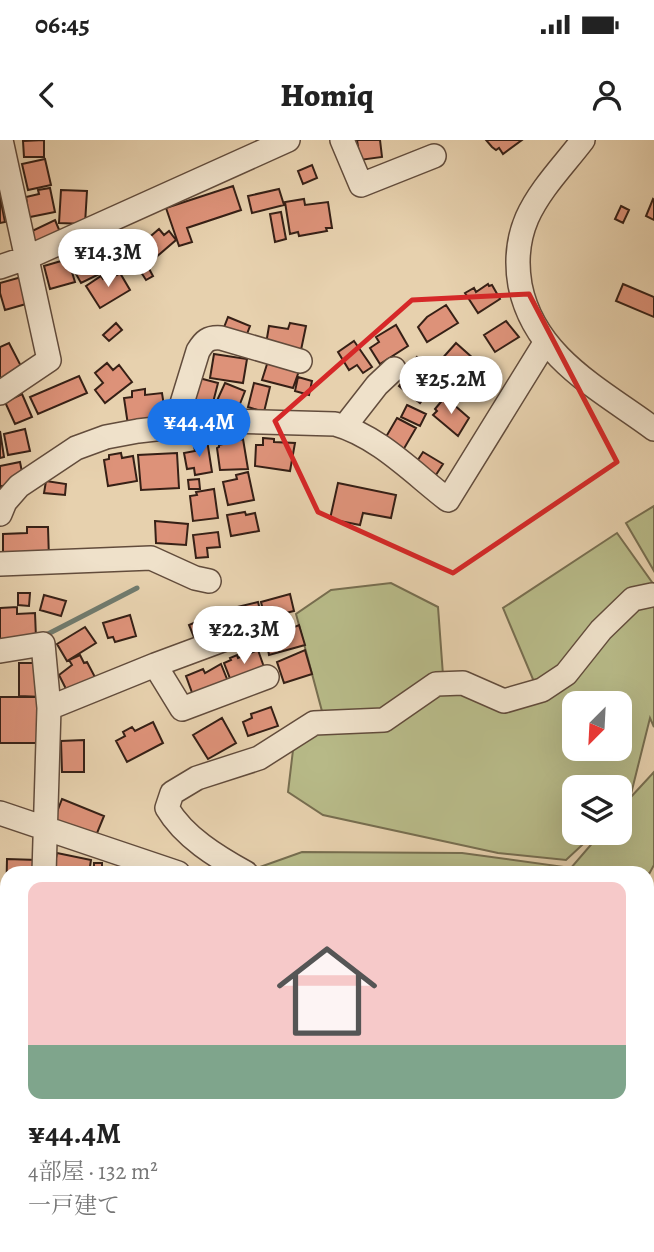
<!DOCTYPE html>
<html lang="ja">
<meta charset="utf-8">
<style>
body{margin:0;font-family:Alegreya,"Noto Serif JP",serif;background:#f2f2f2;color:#222;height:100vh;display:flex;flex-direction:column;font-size:26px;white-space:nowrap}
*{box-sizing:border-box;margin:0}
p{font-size:23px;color:#767676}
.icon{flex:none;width:38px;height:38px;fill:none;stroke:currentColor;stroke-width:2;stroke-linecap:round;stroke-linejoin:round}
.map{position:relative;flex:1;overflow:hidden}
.panel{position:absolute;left:0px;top:726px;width:654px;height:387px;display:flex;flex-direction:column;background:#fff;border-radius:21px 21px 0 0;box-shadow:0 7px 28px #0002}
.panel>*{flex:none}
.needle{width:46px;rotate:204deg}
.tools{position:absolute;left:562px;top:551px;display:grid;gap:14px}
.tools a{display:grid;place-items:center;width:70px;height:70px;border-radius:14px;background:#fff;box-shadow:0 7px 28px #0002;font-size:35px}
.price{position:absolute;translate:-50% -60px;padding:0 16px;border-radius:24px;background:#fff;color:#222;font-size:23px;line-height:46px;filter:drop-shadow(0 2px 4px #0008)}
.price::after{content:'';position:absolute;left:50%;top:42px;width:21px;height:16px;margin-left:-10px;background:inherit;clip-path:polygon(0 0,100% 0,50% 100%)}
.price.current{background:#1a73e8;color:#fff}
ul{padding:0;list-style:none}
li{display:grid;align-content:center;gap:14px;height:371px;padding:0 28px}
li span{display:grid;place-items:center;height:217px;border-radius:14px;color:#555}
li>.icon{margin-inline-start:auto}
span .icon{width:126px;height:126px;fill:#fffc;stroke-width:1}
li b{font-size:30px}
.status{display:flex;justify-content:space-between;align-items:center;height:49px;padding:0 35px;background:#fff;direction:ltr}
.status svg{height:19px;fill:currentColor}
header{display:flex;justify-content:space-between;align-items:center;height:91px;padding:0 28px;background:#fff;font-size:32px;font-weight:800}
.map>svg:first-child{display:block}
</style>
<div class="status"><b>06:45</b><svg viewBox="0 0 49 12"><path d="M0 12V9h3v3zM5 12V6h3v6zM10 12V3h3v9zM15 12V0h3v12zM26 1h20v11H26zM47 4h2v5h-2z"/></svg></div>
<header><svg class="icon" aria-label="back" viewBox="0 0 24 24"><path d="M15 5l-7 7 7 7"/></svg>Homiq<svg class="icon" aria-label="person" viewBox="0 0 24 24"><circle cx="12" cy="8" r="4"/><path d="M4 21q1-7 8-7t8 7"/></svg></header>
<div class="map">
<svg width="654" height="1112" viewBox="0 0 654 1112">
<rect width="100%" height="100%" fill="#e7d1ae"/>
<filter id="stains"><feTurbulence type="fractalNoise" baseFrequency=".00286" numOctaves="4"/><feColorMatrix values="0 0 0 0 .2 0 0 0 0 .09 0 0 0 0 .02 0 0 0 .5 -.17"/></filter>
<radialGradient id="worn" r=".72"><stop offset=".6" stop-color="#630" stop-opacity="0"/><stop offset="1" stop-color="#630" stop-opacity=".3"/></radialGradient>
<path fill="#b8bb89" stroke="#776e50" stroke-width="2" fill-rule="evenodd" d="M 654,366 L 654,431 L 626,383 Z
M 617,393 L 654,445 L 654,587 L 650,578 L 630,658 L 654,632 L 654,725 L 648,736 L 648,733 L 243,733 L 302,712 L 462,713 L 571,728 L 601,693 L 620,693 L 620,648 L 574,648 L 574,693 L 595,693 L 566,720 L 498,713 L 323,675 L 288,652 L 296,585 L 323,575 L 296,474 L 331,450 L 391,443 L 438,467 L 443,535 L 505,550 L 535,544 L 503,468 ZM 574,564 L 620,564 L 620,609 L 574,609 Z"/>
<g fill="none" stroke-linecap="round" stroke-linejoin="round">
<path stroke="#707b6e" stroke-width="5" d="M 44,496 L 137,448"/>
</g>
<path fill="#dd9279" stroke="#362016" stroke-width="2" d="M 44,0 L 44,17 L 24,17 L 23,1 Z
M 357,0 L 380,0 L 382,17 L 360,20 Z
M 486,0 L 522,0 L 503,14 L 499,8 L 496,10 L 492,7 Z
M 45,19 L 51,45 L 28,50 L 22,24 Z
M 312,25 L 317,38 L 303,44 L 298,31 Z
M 233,46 L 241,70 L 187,88 L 192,102 L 179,106 L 166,68 Z
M 50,48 L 55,72 L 25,78 L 22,64 L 27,64 L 26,57 L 39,54 L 38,50 Z
M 279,49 L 284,65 L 252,73 L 248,56 Z
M 61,50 L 87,51 L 85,84 L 59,83 Z
M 0,57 L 5,82 L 0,83 Z
M 304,59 L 305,65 L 328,62 L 332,88 L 326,88 L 327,91 L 299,96 L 298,92 L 290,94 L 285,62 Z
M 653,59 L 654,60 L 654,80 L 646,76 Z
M 621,66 L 629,70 L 623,83 L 615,79 Z
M 281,72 L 286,99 L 275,102 L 270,74 Z
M 55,80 L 60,92 L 35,104 L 30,92 Z
M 159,89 L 164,95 L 169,91 L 176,100 L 147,125 L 136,112 L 139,109 L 138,107 Z
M 113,101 L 124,122 L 81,143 L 70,123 Z
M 68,119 L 75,142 L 50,149 L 44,126 Z
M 147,125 L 153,136 L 146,140 L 139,129 Z
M 115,132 L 117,135 L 120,133 L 130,150 L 100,168 L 86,146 L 101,136 L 103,139 Z
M 25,136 L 33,162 L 5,170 L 0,153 L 0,143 Z
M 488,144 L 489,146 L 492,145 L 500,159 L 478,173 L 465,153 L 474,148 L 476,152 Z
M 623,144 L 654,157 L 654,177 L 616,161 Z
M 446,165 L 458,183 L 427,202 L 418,187 L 427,177 Z
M 228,177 L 250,186 L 245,199 L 223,190 Z
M 506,181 L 519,197 L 495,212 L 484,195 Z
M 116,183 L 122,190 L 109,201 L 103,195 Z
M 290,183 L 306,186 L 301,210 L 266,204 L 269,186 L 288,189 Z
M 396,185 L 408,206 L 380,224 L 370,208 L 379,202 L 376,197 Z
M 354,201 L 372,227 L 363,233 L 357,225 L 349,230 L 338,212 Z
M 9,203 L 22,228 L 0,240 L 0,207 Z
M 456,203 L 475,220 L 472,222 L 477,227 L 481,223 L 495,236 L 478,255 L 440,221 Z
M 214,214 L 247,219 L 243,243 L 210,238 Z
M 417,217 L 434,230 L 430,234 L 438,240 L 420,263 L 399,246 L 403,241 L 400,238 Z
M 268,221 L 299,231 L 293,248 L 262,240 Z
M 107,223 L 113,230 L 119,225 L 132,242 L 105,263 L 95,250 L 103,243 L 95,233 Z
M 79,236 L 87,253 L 38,274 L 30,257 Z
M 298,237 L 312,241 L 309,255 L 295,251 Z
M 199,238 L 218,243 L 208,282 L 189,277 Z
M 225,243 L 245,251 L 236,274 L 215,265 Z
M 254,243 L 270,247 L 264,272 L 248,267 Z
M 145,249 L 145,255 L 162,253 L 166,279 L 128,285 L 124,258 L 132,257 L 132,251 Z
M 22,254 L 32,277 L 15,284 L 5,262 Z
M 445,257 L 469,278 L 458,296 L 433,275 L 437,271 L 435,269 Z
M 407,265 L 426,274 L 420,286 L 401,277 Z
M 397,278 L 416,288 L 402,312 L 383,302 Z
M 25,289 L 30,311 L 8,315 L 4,294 Z
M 0,291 L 4,317 L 0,318 Z
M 263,298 L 274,299 L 274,302 L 295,303 L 290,331 L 255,326 L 256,305 L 263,305 Z
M 243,299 L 248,329 L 220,330 L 217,308 L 219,307 L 219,305 Z
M 207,300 L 212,332 L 195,335 L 194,328 L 187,329 L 184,313 L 195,311 L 194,306 L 197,306 L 197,301 Z
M 423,312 L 443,324 L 434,338 L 414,326 Z
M 121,313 L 122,318 L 133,316 L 137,341 L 108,346 L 104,320 L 109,319 L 109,315 Z
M 177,313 L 179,348 L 141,350 L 138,315 Z
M 20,322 L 24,342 L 2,346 L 4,353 L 0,354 L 0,326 Z
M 248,332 L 254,360 L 228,365 L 223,342 L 237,339 L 236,335 Z
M 199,339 L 200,349 L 189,349 L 188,340 Z
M 46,341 L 66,344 L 65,355 L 44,353 Z
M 338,343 L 396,355 L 391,378 L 363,373 L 360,385 L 330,379 Z
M 214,349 L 218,378 L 193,381 L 190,356 L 197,355 L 196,352 Z
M 245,372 L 246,375 L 255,373 L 259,391 L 231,396 L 227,375 Z
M 155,381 L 188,384 L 186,405 L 156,403 Z
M 27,387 L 48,387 L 49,419 L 3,420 L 3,394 L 27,393 Z
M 218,392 L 220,407 L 207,408 L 208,417 L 196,418 L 193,395 Z
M 18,453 L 30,453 L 29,466 L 18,465 Z
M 290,454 L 294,471 L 265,478 L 261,462 Z
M 44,455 L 66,461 L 61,476 L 40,470 Z
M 258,462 L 262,478 L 243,482 L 234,490 L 229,469 Z
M 17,467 L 17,474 L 35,473 L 36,498 L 0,499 L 0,468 Z
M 223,470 L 230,489 L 196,502 L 189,485 Z
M 130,475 L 136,496 L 115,502 L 113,497 L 108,498 L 103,483 Z
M 299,485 L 305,505 L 269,515 L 266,499 Z
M 85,487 L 96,503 L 67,521 L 57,504 Z
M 258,510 L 265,530 L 231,541 L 224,523 L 231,520 L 230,518 L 237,515 L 238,518 Z
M 305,510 L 312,534 L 284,543 L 277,522 Z
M 80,515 L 84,523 L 87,522 L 96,539 L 68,553 L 59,535 L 72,525 L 69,520 Z
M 19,523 L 43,523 L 43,557 L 19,556 Z
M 221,524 L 229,544 L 194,558 L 186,536 L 203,529 L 205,533 Z
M 0,557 L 38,557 L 38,603 L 0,603 Z
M 271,567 L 278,586 L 248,596 L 243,582 L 252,578 L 251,574 Z
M 222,578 L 236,603 L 208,619 L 193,595 Z
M 153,582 L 163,603 L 127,622 L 116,601 L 125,596 L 123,592 L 132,587 L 135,591 Z
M 84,600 L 84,632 L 62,632 L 61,601 Z
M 62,659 L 104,676 L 93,703 L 52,685 Z
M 57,713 L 91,720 L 89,733 L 53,733 Z
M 7,719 L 37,720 L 37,733 L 7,733 L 7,853 L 0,853 L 0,817 L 5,817 Z
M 94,723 L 102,723 L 102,733 L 94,733 Z
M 0,903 L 7,903 L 7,923 L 0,923 Z
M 654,942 L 654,1008 L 648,1001 L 648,948 Z
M 0,979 L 5,979 L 4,998 L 0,998 Z
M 9,1106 L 27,1106 L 26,1112 L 8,1112 Z
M 49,1106 L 81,1106 L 80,1112 L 48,1112 Z
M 85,1106 L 98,1106 L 96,1112 L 84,1112 Z
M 208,1106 L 235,1106 L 235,1112 L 208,1112 Z"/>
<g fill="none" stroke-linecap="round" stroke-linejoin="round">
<defs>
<path id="minor" d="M 342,0 L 361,45 L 434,16
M 583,0 C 564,25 540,49 527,78 C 518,99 516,122 520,145 C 534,217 600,249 654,289
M 0,127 L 26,118 L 288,0
M 0,253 L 49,220 L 1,0
M 175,286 L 198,211 C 204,201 208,197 221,198 L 300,221
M 345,286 L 377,245 L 394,229
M 0,374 L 5,362 L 19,346 L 76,308 L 106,297 L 138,291 L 225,281 L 335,284 C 378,296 413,333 448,360 L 545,203
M 0,424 L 151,418 L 195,438 L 209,441
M 0,511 L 43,504 L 49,568 L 44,733
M 155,525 L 182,569 L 267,537
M 49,568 L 155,525 L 252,489
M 0,673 L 178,733
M 246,733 C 217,717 184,697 167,668 L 172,653 L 197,638 L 259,618 L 314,583 L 384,580 L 436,544 L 463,543 L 504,561 L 542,550 L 566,534 L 601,490 L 633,459 L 652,455
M 648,942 L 654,935
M 648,1019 L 654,1025
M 0,1021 L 7,1023
M 159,1106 L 162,1112
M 495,1106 L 497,1112
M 565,1106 L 566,1112"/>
</defs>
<use href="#minor" stroke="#624c3c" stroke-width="26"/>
<use href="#minor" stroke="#efe1ca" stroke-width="23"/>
</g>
<path fill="none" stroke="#d62828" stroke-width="5" stroke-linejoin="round" d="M 529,154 L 617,322 L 453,433 L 318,372 L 275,281 L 412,160 Z"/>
<rect width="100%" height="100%" filter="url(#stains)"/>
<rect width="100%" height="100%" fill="url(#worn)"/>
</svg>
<div class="tools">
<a><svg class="needle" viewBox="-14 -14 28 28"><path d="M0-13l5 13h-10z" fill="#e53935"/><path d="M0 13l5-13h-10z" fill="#767676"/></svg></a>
<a><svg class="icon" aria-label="layers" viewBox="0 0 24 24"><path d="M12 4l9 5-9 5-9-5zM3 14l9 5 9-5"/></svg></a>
</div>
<b class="price" style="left:108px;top:149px">¥14.3M</b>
<b class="price" style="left:451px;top:276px">¥25.2M</b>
<b class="price current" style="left:199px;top:319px">¥44.4M</b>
<b class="price" style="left:244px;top:526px">¥22.3M</b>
<section class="panel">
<ul>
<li><span style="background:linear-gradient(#f6c9c9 75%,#7fa58c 0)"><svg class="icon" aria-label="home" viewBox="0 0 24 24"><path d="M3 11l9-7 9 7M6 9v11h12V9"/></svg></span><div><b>¥44.4M</b><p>4部屋 · 132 m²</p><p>一戸建て</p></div></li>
</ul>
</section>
</div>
